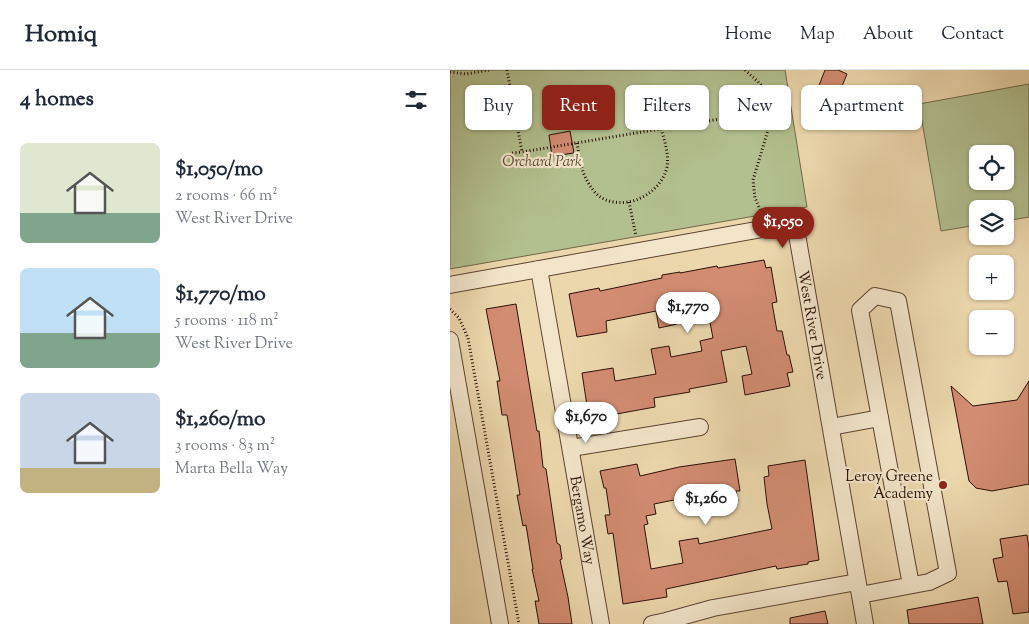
<!DOCTYPE html>
<meta charset="utf-8">
<style>
body{margin:0;font-family:"Sorts Mill Goudy",serif;background:#f6f6f7;color:#1f2937;height:100vh;display:flex;flex-direction:column;font-size:19px;white-space:nowrap}
*{box-sizing:border-box;margin:0}
p{font-size:16px;color:#747a83}
.icon{flex:none;width:28px;height:28px;fill:none;stroke:currentColor;stroke-width:2;stroke-linecap:round;stroke-linejoin:round}
.map{position:relative;flex:1;overflow:hidden}
.sheet{display:flex;flex-direction:column;background:#fff;width:450px}
.sheet>*{flex:none}
.guide{position:absolute;left:15px;top:15px;width:475px;height:45px;display:flex;gap:10px}
.buttons{position:absolute;left:519px;top:75px;display:grid;gap:10px}
.buttons a{display:grid;place-items:center;width:45px;height:45px;border-radius:8px;background:#fff;box-shadow:0 1px 4px #0004;font-size:25px}
.price{position:absolute;translate:-50% -42px;padding:0 11px;border-radius:18px;background:#fff;color:#222;font-size:16px;line-height:32px;filter:drop-shadow(0 1px 2px #0008)}
.price::after{content:'';position:absolute;left:50%;top:30px;width:15px;height:11px;margin-left:-8px;background:inherit;clip-path:polygon(0 0,100% 0,50% 100%)}
.price.on{background:#8f2418;color:#fff}
ul{padding:0;list-style:none}
li{display:flex;align-items:center;gap:15px;height:125px;padding:0 20px}
li span{display:grid;place-items:center;flex:none;width:140px;height:100px;border-radius:8px;color:#555}
li>.icon{margin-inline-start:auto}
span .icon{width:60px;height:60px;fill:#fffc;stroke-width:1}
li b{font-size:21px}
h2{display:flex;justify-content:space-between;align-items:center;height:60px;padding:0 20px;font-size:21px}
.pill{padding:0 18px;border-radius:8px;background:#fff;box-shadow:0 1px 4px #0004;font-size:18px;line-height:45px}
.pill.on{background:#8f2418;color:#fff}
header{display:flex;align-items:center;gap:30px;box-sizing:border-box;height:70px;padding:0 25px;background:#fff;border-bottom:1px solid #e0e1e3}
header strong{font-size:24px}
nav{display:flex;gap:28px;margin-inline-start:auto;font-size:18px}
main{display:flex;flex:1;min-height:0}
.map>svg:first-child{display:block}
</style>
<header>
<strong>Homiq</strong>
<nav><a>Home</a><a>Map</a><a>About</a><a>Contact</a></nav>
</header>
<main>
<section class="sheet">
<h2>4 homes<svg class="icon" aria-label="filters" viewBox="0 0 24 24"><path d="M4 7h16M4 17h16"/><circle cx="9" cy="7" r="2"/><circle cx="15" cy="17" r="2"/></svg></h2>
<ul>
<li><span style="background:linear-gradient(#dfe7d0 70%,#7fa58c 0)"><svg class="icon" aria-label="home" viewBox="0 0 24 24"><path d="M3 11l9-7 9 7M6 9v11h12V9"/></svg></span><div><b>$1,050/mo</b><p>2 rooms · 66 m²</p><p>West River Drive</p></div></li>
<li><span style="background:linear-gradient(#bfe0f5 65%,#7fa58c 0)"><svg class="icon" aria-label="home" viewBox="0 0 24 24"><path d="M3 11l9-7 9 7M6 9v11h12V9"/></svg></span><div><b>$1,770/mo</b><p>5 rooms · 118 m²</p><p>West River Drive</p></div></li>
<li><span style="background:linear-gradient(#c9d6e8 75%,#c2b280 0)"><svg class="icon" aria-label="home" viewBox="0 0 24 24"><path d="M3 11l9-7 9 7M6 9v11h12V9"/></svg></span><div><b>$1,260/mo</b><p>3 rooms · 83 m²</p><p>Marta Bella Way</p></div></li>
</ul>
</section>
<div class="map">
<svg width="579" height="554" viewBox="0 0 579 554">
<rect width="100%" height="100%" fill="#ecd7ad"/>
<filter id="stains"><feTurbulence type="fractalNoise" baseFrequency=".004" numOctaves="4"/><feColorMatrix values="0 0 0 0 .2 0 0 0 0 .09 0 0 0 0 .02 0 0 0 .5 -.17"/></filter>
<radialGradient id="worn" r=".72"><stop offset=".6" stop-color="#630" stop-opacity="0"/><stop offset="1" stop-color="#630" stop-opacity=".3"/></radialGradient>
<path fill="#b2bf8e" stroke="#6f684a" fill-rule="evenodd" d="M 0,0 L 335,0 L 357,137 L 0,199 Z
M 579,14 L 579,147 L 555,151 L 555,139 L 528,139 L 527,155 L 491,161 L 469,34 ZM 528,84 L 555,84 L 555,111 L 528,111 Z"/>
<path fill="#d28c72" stroke="#2c1006" d="M 375,0 L 388,0 L 397,4 L 386,31 L 366,23 Z
M 120,61 L 124,83 L 102,86 L 99,65 Z
M 314,190 L 316,198 L 321,197 L 327,232 L 322,233 L 327,261 L 332,261 L 337,285 L 339,285 L 343,302 L 337,303 L 340,316 L 295,325 L 292,306 L 302,304 L 296,276 L 271,281 L 277,312 L 239,319 L 240,322 L 204,328 L 205,337 L 139,349 L 132,303 L 163,298 L 165,311 L 206,304 L 201,279 L 219,276 L 221,287 L 252,281 L 250,271 L 263,268 L 257,237 L 225,244 L 227,254 L 209,258 L 206,241 L 156,251 L 157,262 L 127,267 L 119,224 L 149,218 L 150,221 L 212,208 L 212,205 L 230,202 L 230,203 L 267,196 L 268,198 Z
M 66,234 L 87,361 L 89,361 L 93,397 L 96,399 L 107,473 L 110,475 L 112,489 L 110,490 L 118,527 L 122,554 L 89,554 L 85,531 L 89,531 L 82,499 L 83,499 L 76,455 L 73,456 L 67,425 L 70,425 L 57,345 L 52,345 L 47,311 L 50,311 L 36,239 Z
M 579,311 L 579,414 L 542,421 L 526,418 L 519,411 L 501,316 L 523,336 L 567,330 Z
M 285,389 L 290,421 L 286,421 L 288,431 L 276,432 L 274,423 L 260,425 L 259,423 L 204,434 L 206,444 L 196,446 L 198,454 L 194,455 L 201,499 L 233,493 L 229,471 L 248,468 L 249,474 L 322,459 L 317,434 L 314,407 L 319,406 L 318,396 L 355,390 L 369,490 L 358,492 L 358,494 L 327,499 L 326,496 L 216,519 L 217,527 L 173,534 L 163,463 L 158,464 L 155,445 L 160,445 L 156,418 L 154,418 L 150,401 L 187,394 L 190,406 L 229,397 Z
M 577,465 L 579,478 L 579,542 L 563,544 L 557,511 L 548,512 L 543,489 L 553,487 L 550,469 Z
M 528,527 L 533,554 L 459,554 L 457,540 Z
M 375,541 L 378,554 L 340,554 L 340,548 Z"/>
<g fill="none" stroke-linecap="round" stroke-linejoin="round">
<defs>
<g id="minor">
<path id="s1" d="M 89,199 L 151,554"/>
<path id="s2" d="M 0,215 L 345,153 L 415,554"/>
<path d="M 0,270 L 50,554"/>
<path d="M 381,357 L 430,348"/>
<path d="M 121,378 L 250,357"/>
<path d="M 410,525 L 479,512 L 498,503 L 448,231 L 425,226 L 410,240 L 461,515"/>
<path d="M 202,554 L 216,551 L 263,538 L 407,512"/>
</g>
</defs>
<use href="#minor" stroke="#5c4230" stroke-width="18"/>
<path stroke="#2c1006" stroke-width="3" stroke-dasharray="1 2.5" stroke-linecap="butt" d="M 57,0 L 72,82 L 324,40
M 295,0 C 308,12 321,21 324,40 L 303,110 L 305,128 L 312,144
M 0,2 L 16,4 L 39,0
M 127,73 C 130,90 131,103 141,117 C 143,120 146,124 149,126 C 173,143 211,125 217,97 C 219,85 215,71 211,59
M 62,83 L 72,82
M 179,132 L 186,166
M 0,239 L 9,248 L 18,268 L 69,554"/>
<use href="#minor" stroke="#f3e5ca" stroke-width="16"/>
</g>
<circle fill="#8f2418" stroke="#f3e5ca" stroke-width="2" cx="493" cy="415" r="5"/>
<g text-anchor="middle" stroke-width="4.5" stroke-linejoin="round" paint-order="stroke">
<g font-size="15" font-style="italic" fill="#5b4d36" stroke="#f3e5ca">
<text x="92" y="96">Orchard Park</text>
</g>
<g font-size="15" fill="#2c1006" stroke="#f3e5ca">
<text dy="5" stroke="none"><textPath href="#s2" startOffset="454">West River Drive</textPath></text>
<text dy="5" stroke="none"><textPath href="#s1" startOffset="255">Bergamo Way</textPath></text>
</g>
<g font-size="15" fill="#2c1006" stroke="#f3e5ca" text-anchor="end">
<text x="483" y="411">Leroy Greene<tspan x="483" dy="17">Academy</tspan></text>
</g>
</g>
<rect width="100%" height="100%" filter="url(#stains)"/>
<rect width="100%" height="100%" fill="url(#worn)"/>
</svg>
<div class="buttons">
<a><svg class="icon" aria-label="locate" viewBox="0 0 24 24"><circle cx="12" cy="12" r="6"/><path d="M12 2v4M12 18v4M2 12h4M18 12h4"/></svg></a>
<a><svg class="icon" aria-label="layers" viewBox="0 0 24 24"><path d="M12 4l9 5-9 5-9-5zM3 14l9 5 9-5"/></svg></a>
<a>+</a>
<a>−</a>
</div>
<b class="price on" style="left:333px;top:179px">$1,050</b>
<b class="price" style="left:238px;top:264px">$1,770</b>
<b class="price" style="left:136px;top:374px">$1,670</b>
<b class="price" style="left:256px;top:456px">$1,260</b>
<div class="guide">
<a class="pill">Buy</a>
<a class="pill on">Rent</a>
<a class="pill">Filters</a>
<a class="pill">New</a>
<a class="pill">Apartment</a>
</div>
</div>
</main>
